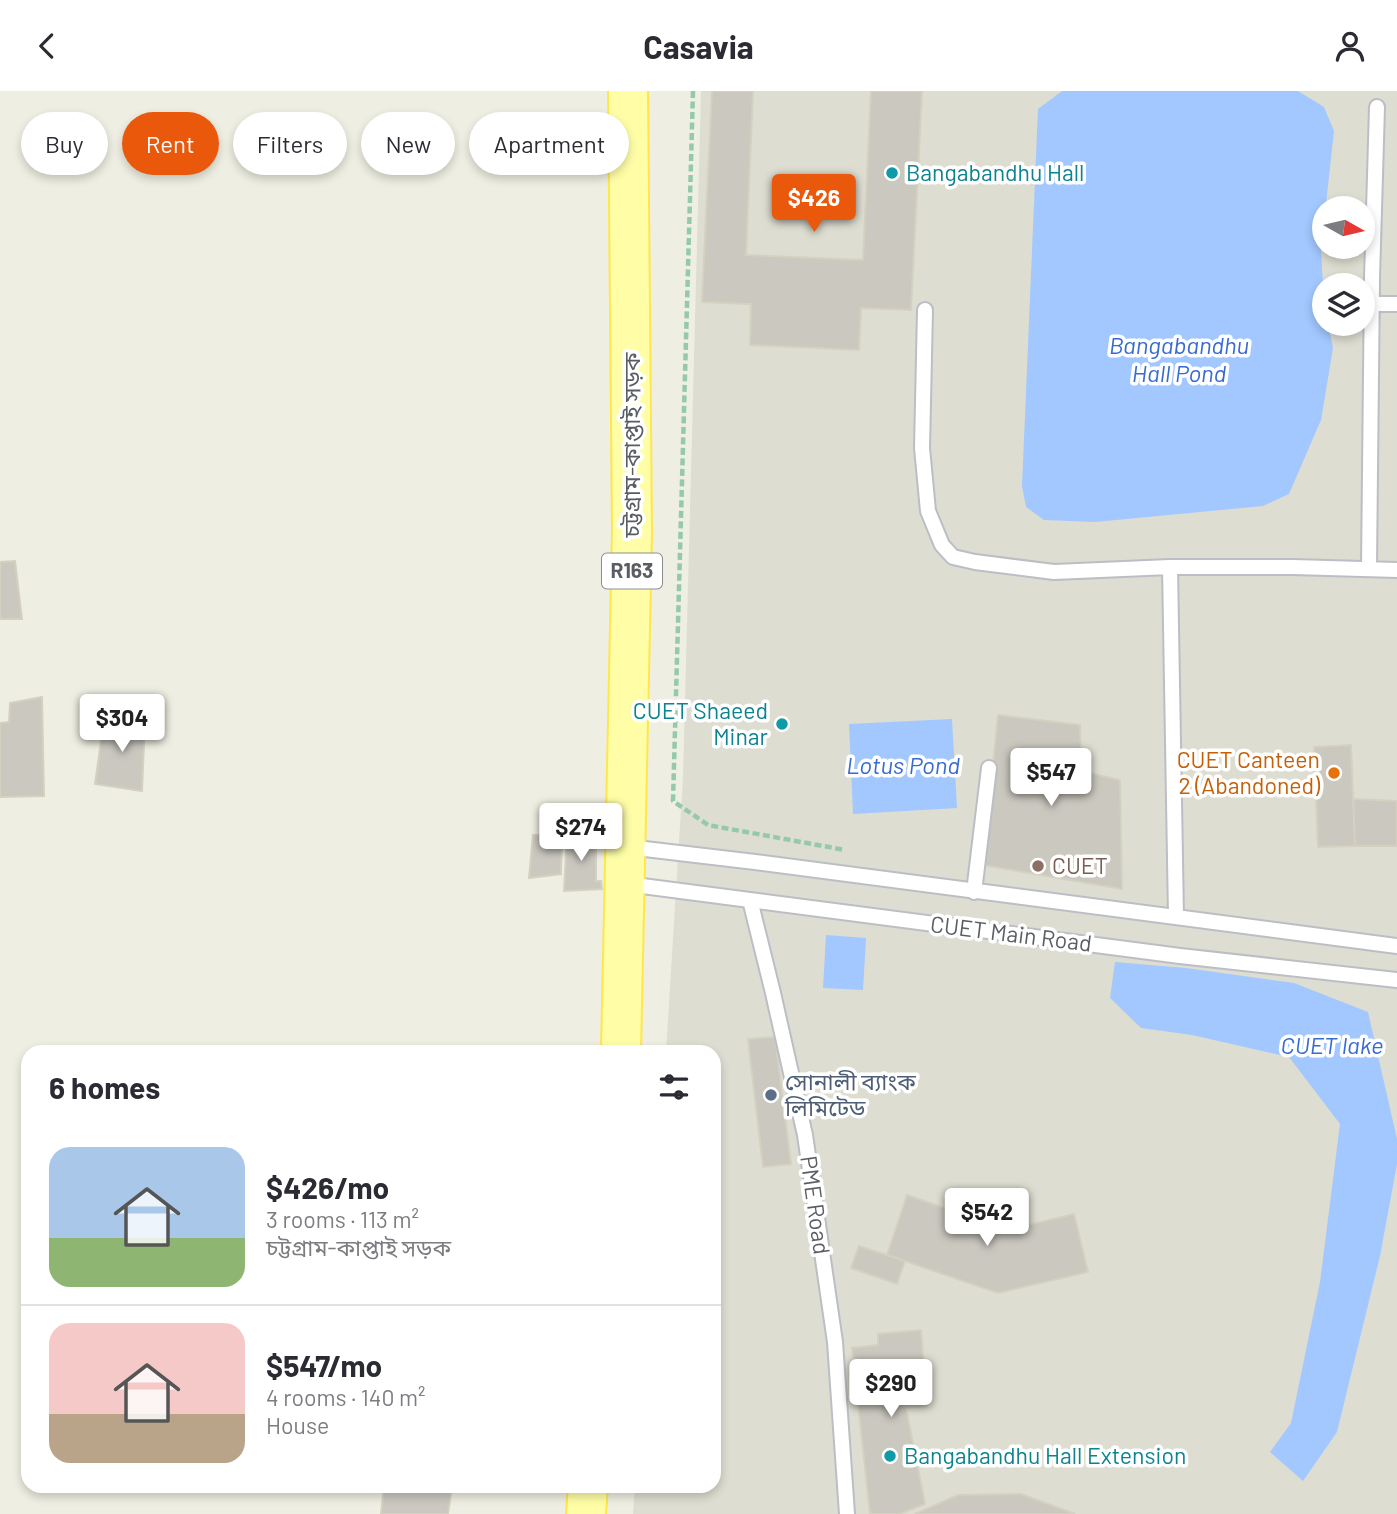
<!DOCTYPE html>
<meta charset="utf-8">
<style>
body{margin:0;font-family:Barlow,"Noto Sans Bengali",sans-serif;background:#f2f2f3;color:#2b2b33;height:100vh;display:flex;flex-direction:column;font-size:26px;white-space:nowrap}
*{box-sizing:border-box;margin:0}
p{font-size:23px;color:#7c7c81}
.icon{flex:none;width:38px;height:38px;fill:none;stroke:currentColor;stroke-width:2;stroke-linecap:round;stroke-linejoin:round}
.map{position:relative;flex:1;overflow:hidden}
.side{position:absolute;left:21px;top:954px;width:700px;height:448px;display:flex;flex-direction:column;background:#fff;border-radius:21px;box-shadow:0 4px 10px #0003}
.side>*{flex:none}
.hud{position:absolute;left:21px;top:21px;width:700px;height:63px;display:flex;gap:14px}
.needle{width:46px;rotate:98deg}
.controls{position:absolute;left:1312px;top:105px;display:grid;gap:14px}
.controls a{display:grid;place-items:center;width:63px;height:63px;border-radius:50%;background:#fff;box-shadow:0 4px 10px #0003;font-size:35px}
.price{position:absolute;translate:-50% -60px;padding:0 16px;border-radius:7px;background:#fff;color:#222;font-size:23px;line-height:46px;filter:drop-shadow(0 2px 4px #0008)}
.price::after{content:'';position:absolute;left:50%;top:42px;width:21px;height:16px;margin-left:-10px;background:inherit;clip-path:polygon(0 0,100% 0,50% 100%)}
.price.active{background:#ea580c;color:#fff}
ul{padding:0;list-style:none}
li{display:flex;align-items:center;gap:21px;height:175px;padding:0 28px}
li+li{border-top:2px solid #e1e1e2}
li span{display:grid;place-items:center;flex:none;width:196px;height:140px;border-radius:21px;color:#555}
li>.icon{margin-inline-start:auto}
span .icon{width:84px;height:84px;fill:#fffc;stroke-width:1}
li b{font-size:30px}
h2{display:flex;justify-content:space-between;align-items:center;height:84px;padding:0 28px;font-size:30px}
.tag{padding:0 24px;border-radius:32px;background:#fff;box-shadow:0 4px 10px #0003;font-size:24px;line-height:63px}
.tag.active{background:#ea580c;color:#fff}
header{display:flex;justify-content:space-between;align-items:center;height:91px;padding:0 28px;background:#fff;font-size:32px;font-weight:700}
.map>svg:first-child{display:block}
</style>
<header><svg class="icon" aria-label="back" viewBox="0 0 24 24"><path d="M15 5l-7 7 7 7"/></svg>Casavia<svg class="icon" aria-label="person" viewBox="0 0 24 24"><circle cx="12" cy="8" r="4"/><path d="M4 21q1-7 8-7t8 7"/></svg></header>
<div class="map">
<svg width="1397" height="1423" viewBox="0 0 1397 1423">
<rect width="100%" height="100%" fill="#efeee2"/>
<path fill="#deddd1" fill-rule="evenodd" d="M 701,0 L 1397,0 L 1397,1423 L 633,1423 L 635,1395 L 714,1395 L 714,961 L 666,961 L 683,686 ZM 1325,117 L 1363,117 L 1363,156 L 1325,156 ZM 1325,194 L 1363,194 L 1363,233 L 1325,233 Z"/>
<path fill="#a2c8ff" d="M 1062,0 L 1298,0 L 1324,16 L 1334,40 L 1321,158 L 1325,233 L 1328,233 L 1333,257 L 1321,329 L 1289,403 L 1263,415 L 1095,431 L 1044,429 L 1026,416 L 1022,395 L 1038,18 Z
M 952,628 L 957,717 L 853,723 L 849,633 Z
M 826,844 L 866,847 L 863,899 L 823,897 Z
M 1115,871 L 1186,877 L 1294,892 L 1368,921 L 1397,1048 L 1397,1073 L 1380,1165 L 1337,1341 L 1303,1390 L 1270,1361 L 1291,1332 L 1320,1191 L 1340,1033 L 1289,966 L 1192,944 L 1141,937 L 1110,907 Z
M 427,954 L 428,961 L 331,960 Z"/>
<path fill="#cac8bf" stroke="#d4d1c0" stroke-width="2" d="M 712,0 L 753,0 L 746,164 L 863,169 L 871,0 L 922,0 L 911,219 L 861,217 L 859,259 L 750,254 L 751,213 L 702,211 Z
M 15,470 L 22,528 L 0,528 L 0,471 Z
M 42,606 L 44,705 L 0,706 L 0,632 L 9,631 L 10,612 Z
M 998,624 L 1080,634 L 1081,667 L 1053,662 L 1052,673 L 1120,689 L 1122,798 L 983,774 Z
M 145,628 L 142,700 L 95,693 L 104,629 Z
M 1351,654 L 1355,755 L 1318,756 L 1314,656 Z
M 1353,708 L 1397,710 L 1397,755 L 1355,755 Z
M 562,743 L 561,783 L 529,787 L 533,744 Z
M 567,743 L 599,743 L 598,757 L 596,757 L 596,790 L 601,790 L 602,798 L 564,800 Z
M 775,946 L 791,1073 L 763,1076 L 748,948 Z
M 907,1104 L 1008,1139 L 1074,1123 L 1088,1181 L 998,1202 L 887,1164 Z
M 859,1155 L 905,1170 L 897,1193 L 851,1177 Z
M 921,1239 L 927,1315 L 906,1317 L 925,1413 L 900,1423 L 870,1423 L 852,1257 L 878,1254 L 878,1243 Z
M 384,1395 L 452,1395 L 448,1423 L 381,1423 Z
M 1021,1403 L 1075,1423 L 915,1423 L 958,1404 Z"/>
<g fill="none" stroke-linecap="round" stroke-linejoin="round">
<defs>
<path id="lane" d="M 1372,213 L 1397,213
M 925,219 L 922,357 L 928,420 L 942,454 L 953,466 L 975,471 L 1054,481 L 1170,476 L 1293,476 L 1397,479
M 1170,476 L 1176,826
M 1369,477 L 1372,187 L 1377,16
M 628,756 L 755,771 L 1397,855
M 627,793 L 1180,865 L 1397,889
M 974,801 L 989,677
M 750,809 L 773,902 L 805,1044 L 835,1251 L 847,1423"/>
<path id="primary" d="M 621,961 L 632,441 L 628,0
M 586,1423 L 588,1395"/>
</defs>
<use href="#lane" stroke="#bcbec5" stroke-width="18"/>
<use href="#primary" stroke="#ffe74b" stroke-width="42"/>
<path stroke="#94caab" stroke-width="4.5" stroke-dasharray="7 3.5" stroke-linecap="butt" d="M 693,0 L 673,710 L 708,734 L 845,759"/>
<use href="#lane" stroke="#fff" stroke-width="14"/>
<use href="#primary" stroke="#fffea7" stroke-width="38"/>
</g>
<g fill="#0f9aa8" stroke="#fff" stroke-width="2.5">
<circle cx="892" cy="82" r="7"/>
<circle cx="782" cy="633" r="7"/>
<circle cx="890" cy="1365" r="7"/>
</g>
<circle fill="#e8710a" stroke="#fff" stroke-width="2.5" cx="1334" cy="682" r="7"/>
<circle fill="#8d6e63" stroke="#fff" stroke-width="2.5" cx="1038" cy="775" r="7"/>
<circle fill="#5c6f8a" stroke="#fff" stroke-width="2.5" cx="771" cy="1004" r="7"/>
<g text-anchor="middle" stroke-width="7" stroke-linejoin="round" paint-order="stroke">
<rect fill="#fff" stroke="#8c8e92" stroke-width="2" x="602" y="462.5" width="60" height="35" rx="5"/>
<g font-size="21" font-weight="bold" fill="#5a5d64">
<text x="632" y="487">R163</text>
</g>
<g font-size="23" fill="#0d838f" stroke="#fff" text-anchor="start">
<text x="906" y="90">Bangabandhu Hall</text>
<text x="768" y="628" text-anchor="end">CUET Shaeed<tspan x="768" dy="26">Minar</tspan></text>
<text x="904" y="1373">Bangabandhu Hall Extension</text>
</g>
<g font-size="23" fill="#5a5d64" stroke="#fff">
<text transform="translate(632 354) rotate(-90)" y="8">চট্টগ্রাম-কাপ্তাই সড়ক</text>
<text transform="translate(1011 843) rotate(7)" y="8">CUET Main Road</text>
<text transform="translate(815 1114) rotate(82)" y="8">PME Road</text>
</g>
<g font-size="23" fill="#c56008" stroke="#fff" text-anchor="end">
<text x="1320" y="677">CUET Canteen<tspan x="1320" dy="26">2 (Abandoned)</tspan></text>
</g>
<g font-size="23" fill="#785e54" stroke="#fff" text-anchor="start">
<text x="1052" y="783">CUET</text>
</g>
<g font-size="23" fill="#4e5e75" stroke="#fff" text-anchor="start">
<text x="785" y="999">সোনালী ব্যাংক<tspan x="785" dy="26">লিমিটেড</tspan></text>
</g>
<g font-size="24" font-style="italic" fill="#386bcf" stroke="#fff">
<text x="1179" y="263">Bangabandhu<tspan x="1179" dy="28">Hall Pond</tspan></text>
<text x="903" y="683">Lotus Pond</text>
<text x="1332" y="963">CUET lake</text>
</g>
</g>
</svg>
<div class="controls">
<a><svg class="needle" viewBox="-14 -14 28 28"><path d="M0-13l5 13h-10z" fill="#e53935"/><path d="M0 13l5-13h-10z" fill="#7c7c81"/></svg></a>
<a><svg class="icon" aria-label="layers" viewBox="0 0 24 24"><path d="M12 4l9 5-9 5-9-5zM3 14l9 5 9-5"/></svg></a>
</div>
<b class="price active" style="left:814px;top:143px">$426</b>
<b class="price" style="left:122px;top:663px">$304</b>
<b class="price" style="left:1051px;top:717px">$547</b>
<b class="price" style="left:581px;top:772px">$274</b>
<b class="price" style="left:987px;top:1157px">$542</b>
<b class="price" style="left:891px;top:1328px">$290</b>
<div class="hud">
<a class="tag">Buy</a>
<a class="tag active">Rent</a>
<a class="tag">Filters</a>
<a class="tag">New</a>
<a class="tag">Apartment</a>
</div>
<section class="side">
<h2>6 homes<svg class="icon" aria-label="filters" viewBox="0 0 24 24"><path d="M4 7h16M4 17h16"/><circle cx="9" cy="7" r="2"/><circle cx="15" cy="17" r="2"/></svg></h2>
<ul>
<li><span style="background:linear-gradient(#a9c7e8 65%,#8fb573 0)"><svg class="icon" aria-label="home" viewBox="0 0 24 24"><path d="M3 11l9-7 9 7M6 9v11h12V9"/></svg></span><div><b>$426/mo</b><p>3 rooms · 113 m²</p><p>চট্টগ্রাম-কাপ্তাই সড়ক</p></div></li>
<li><span style="background:linear-gradient(#f6c9c9 65%,#b9a48a 0)"><svg class="icon" aria-label="home" viewBox="0 0 24 24"><path d="M3 11l9-7 9 7M6 9v11h12V9"/></svg></span><div><b>$547/mo</b><p>4 rooms · 140 m²</p><p>House</p></div></li>
</ul>
</section>
</div>
